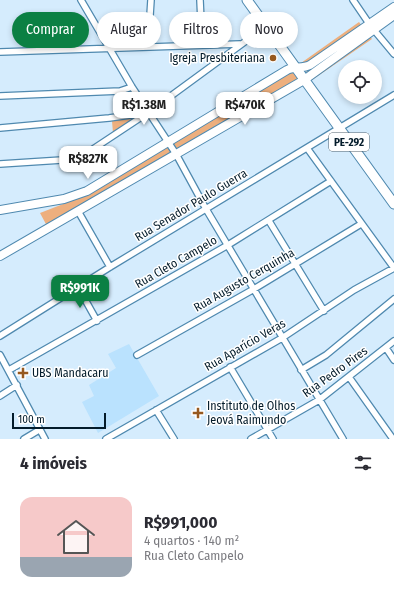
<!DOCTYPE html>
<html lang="pt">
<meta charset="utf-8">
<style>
body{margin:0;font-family:"Fira Sans Condensed",sans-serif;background:#f7f7f7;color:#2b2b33;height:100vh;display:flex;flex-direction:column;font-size:15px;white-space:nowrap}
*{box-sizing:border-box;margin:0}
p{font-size:13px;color:#7c7c81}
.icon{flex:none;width:22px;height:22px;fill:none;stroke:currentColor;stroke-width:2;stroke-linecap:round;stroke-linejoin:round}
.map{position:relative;height:439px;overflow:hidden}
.side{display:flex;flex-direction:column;background:#fff;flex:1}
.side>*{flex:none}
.guide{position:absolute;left:12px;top:12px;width:370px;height:36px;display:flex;gap:8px}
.controls{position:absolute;left:338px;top:60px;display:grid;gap:8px}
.controls a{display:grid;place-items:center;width:44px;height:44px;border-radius:50%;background:#fff;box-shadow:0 2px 6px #0003;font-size:20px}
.scale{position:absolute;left:12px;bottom:10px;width:94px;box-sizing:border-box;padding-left:4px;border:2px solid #031b2a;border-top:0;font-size:11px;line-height:14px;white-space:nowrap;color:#031b2a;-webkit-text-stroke:3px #fff;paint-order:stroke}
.price{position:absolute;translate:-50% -34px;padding:0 9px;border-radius:8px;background:#fff;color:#222;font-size:13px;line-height:26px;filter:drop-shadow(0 1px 2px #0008)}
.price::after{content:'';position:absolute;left:50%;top:24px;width:12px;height:9px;margin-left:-6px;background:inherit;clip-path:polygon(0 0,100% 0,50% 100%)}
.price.active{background:#0b8043;color:#fff}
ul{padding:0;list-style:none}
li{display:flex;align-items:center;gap:12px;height:100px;padding:0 20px}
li+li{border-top:1px solid #e1e1e2}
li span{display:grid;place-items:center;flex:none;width:112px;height:80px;border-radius:12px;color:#555}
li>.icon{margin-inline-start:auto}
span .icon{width:48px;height:48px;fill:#fffc;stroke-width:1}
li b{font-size:17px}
h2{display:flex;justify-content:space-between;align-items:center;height:48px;padding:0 20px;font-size:17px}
.pill{padding:0 14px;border-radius:18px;background:#fff;box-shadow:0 2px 6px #0003;font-size:14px;line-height:36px}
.pill.active{background:#0b8043;color:#fff}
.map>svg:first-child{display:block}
</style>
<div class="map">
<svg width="394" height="439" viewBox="0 0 394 439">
<rect width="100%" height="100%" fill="#d5ecfd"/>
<path fill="#bae2fe" d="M 129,344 L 159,396 L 98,433 L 82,402 L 94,396 L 89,385 L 116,368 L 108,354 Z"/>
<path fill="#edaf7e" d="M 359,22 L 372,39 L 312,80 L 301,63 Z
M 292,71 L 298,79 L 294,82 L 205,132 L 47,226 L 40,213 L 94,192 Z
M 135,118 L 113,133 L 112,121 Z"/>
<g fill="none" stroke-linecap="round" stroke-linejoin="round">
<defs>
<path id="street" d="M 81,0 L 132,87 L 176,154 L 206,209 L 343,439
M 200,0 L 202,44
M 353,0 L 370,25
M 374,30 L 394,54
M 148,46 L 151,0
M 0,52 L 240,44
M 0,96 L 120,91 L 132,87
M 0,128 L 109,118 L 138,114 L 147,110
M 307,148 L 394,268
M 0,164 L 62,160 L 84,155 L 149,112 L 265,27
M 78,211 L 110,267
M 269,221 L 324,311
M 78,287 L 97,321
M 0,336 L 110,267 L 394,95
M 386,348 L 394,360
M 0,355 L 45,439
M 137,355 L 254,289 L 361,224
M 230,367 L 273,439
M 9,370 L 228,245 L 331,181
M 301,370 L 326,355 L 394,299
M 349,377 L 393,439
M 0,396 L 17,385
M 156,410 L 174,439
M 24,439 L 39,430
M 106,439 L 282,338 L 354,290 L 394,268
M 251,439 L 319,400 L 394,341"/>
<path id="secondary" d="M 0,210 L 64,199 L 87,191 L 287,70 C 295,66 302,69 310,65 L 394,7
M 0,256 L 304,80 L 394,15"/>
<path id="primary" d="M 247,0 L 394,204"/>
</defs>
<use href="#street" stroke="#4f89af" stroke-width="8"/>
<use href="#secondary" stroke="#4f89af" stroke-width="10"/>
<use href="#primary" stroke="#4f89af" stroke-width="11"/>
<use href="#street" stroke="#fff" stroke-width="5.5"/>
<use href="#secondary" stroke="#fff" stroke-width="8"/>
<use href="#primary" stroke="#fff" stroke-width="9"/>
</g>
<g fill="#97591f" stroke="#fff" stroke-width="1.5">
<circle cx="273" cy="58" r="4"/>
<path d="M21 367h4v4h4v4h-4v4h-4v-4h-4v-4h4z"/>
<path d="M196 407h4v4h4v4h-4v4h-4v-4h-4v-4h4z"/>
</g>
<g text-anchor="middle" stroke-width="3" stroke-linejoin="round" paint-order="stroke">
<rect fill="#fff" stroke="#4f5f6a" stroke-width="1" x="329" y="133" width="40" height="18" rx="3"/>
<g font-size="11" font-weight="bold" fill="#031b2a">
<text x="349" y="146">PE-292</text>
</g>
<g font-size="12" fill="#031b2a" stroke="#fff" text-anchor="start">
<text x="265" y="62" text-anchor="end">Igreja Presbiteriana</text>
<text x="32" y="377">UBS Mandacaru</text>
<text x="207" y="410">Instituto de Olhos<tspan x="207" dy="14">Jeová Raimundo</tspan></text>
</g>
<g font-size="12" fill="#031b2a" stroke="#fff">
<text transform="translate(191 205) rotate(-31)" y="4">Rua Senador Paulo Guerra</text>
<text transform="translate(176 262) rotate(-30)" y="4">Rua Cleto Campelo</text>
<text transform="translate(244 280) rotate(-30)" y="4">Rua Augusto Cerquinha</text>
<text transform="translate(245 345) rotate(-30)" y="4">Rua Aparício Veras</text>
<text transform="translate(335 372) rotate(-36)" y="4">Rua Pedro Pires</text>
</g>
</g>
</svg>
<div class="controls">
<a><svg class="icon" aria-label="locate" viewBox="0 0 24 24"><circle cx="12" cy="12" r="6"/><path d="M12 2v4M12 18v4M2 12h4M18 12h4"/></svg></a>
</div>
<div class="scale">100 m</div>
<b class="price" style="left:144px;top:126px">R$1.38M</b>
<b class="price" style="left:245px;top:126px">R$470K</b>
<b class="price" style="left:88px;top:180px">R$827K</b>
<b class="price active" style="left:80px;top:309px">R$991K</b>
<div class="guide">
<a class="pill active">Comprar</a>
<a class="pill">Alugar</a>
<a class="pill">Filtros</a>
<a class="pill">Novo</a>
</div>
</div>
<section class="side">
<h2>4 imóveis<svg class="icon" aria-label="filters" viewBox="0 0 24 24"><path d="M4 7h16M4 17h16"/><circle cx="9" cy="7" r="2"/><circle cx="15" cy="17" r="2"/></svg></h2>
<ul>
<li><span style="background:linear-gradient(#f6c9c9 75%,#9aa5b1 0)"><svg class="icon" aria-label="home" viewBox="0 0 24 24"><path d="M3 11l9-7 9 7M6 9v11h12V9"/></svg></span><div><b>R$991,000</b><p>4 quartos · 140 m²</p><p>Rua Cleto Campelo</p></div></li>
</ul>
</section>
